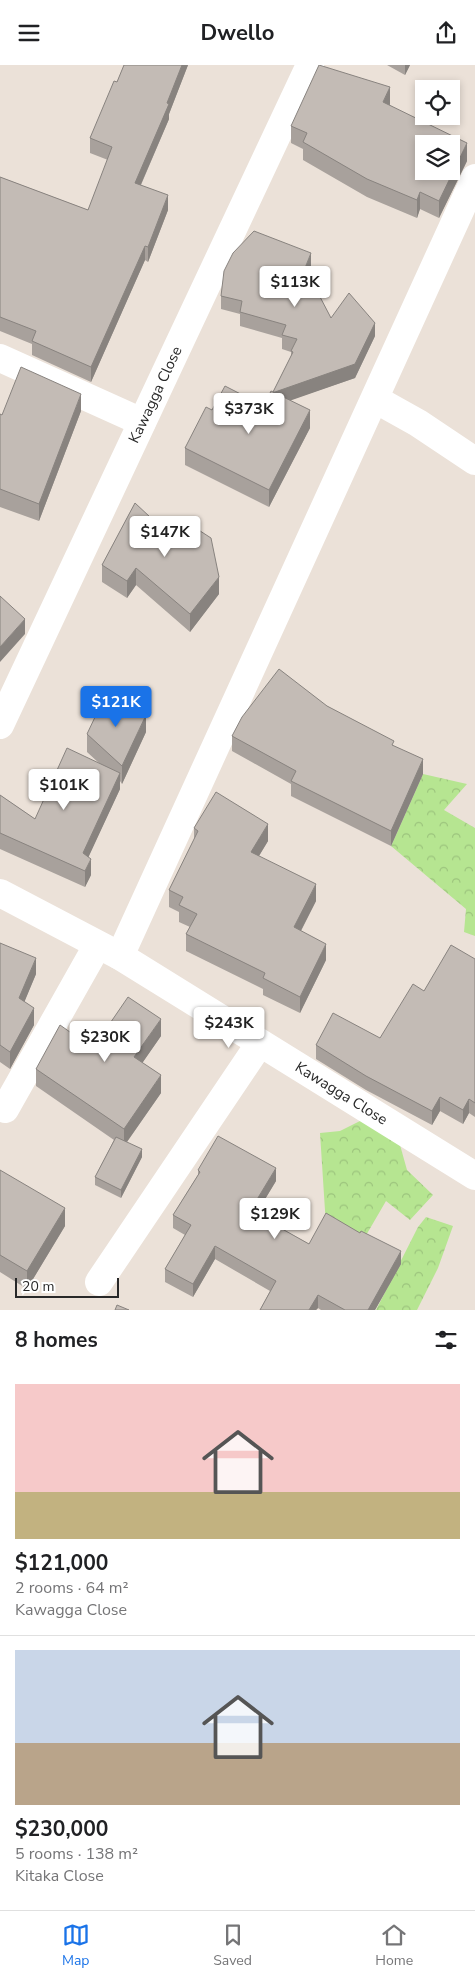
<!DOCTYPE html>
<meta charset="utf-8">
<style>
body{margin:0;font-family:"Nunito Sans",sans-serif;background:#f2f2f2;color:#202124;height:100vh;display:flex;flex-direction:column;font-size:19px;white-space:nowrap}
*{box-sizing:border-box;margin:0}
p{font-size:16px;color:#757577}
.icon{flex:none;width:28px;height:28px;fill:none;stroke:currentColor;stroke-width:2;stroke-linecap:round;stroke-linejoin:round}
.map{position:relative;height:1245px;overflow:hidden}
.side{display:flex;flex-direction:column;background:#fff;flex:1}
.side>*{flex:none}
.fabs{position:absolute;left:415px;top:15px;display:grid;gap:10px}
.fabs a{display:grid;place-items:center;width:45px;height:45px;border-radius:0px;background:#fff;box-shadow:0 2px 8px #0003;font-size:25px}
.scale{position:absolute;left:15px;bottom:12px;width:104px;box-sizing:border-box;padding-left:5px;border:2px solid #282828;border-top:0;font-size:14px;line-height:18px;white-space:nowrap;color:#282828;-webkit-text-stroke:4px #fff;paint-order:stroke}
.price{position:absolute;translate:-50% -42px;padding:0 11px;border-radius:5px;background:#fff;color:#222;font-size:16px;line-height:32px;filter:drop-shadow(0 1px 2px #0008)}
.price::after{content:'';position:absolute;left:50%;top:30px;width:15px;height:11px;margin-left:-8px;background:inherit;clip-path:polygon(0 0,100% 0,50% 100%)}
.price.active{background:#1a73e8;color:#fff}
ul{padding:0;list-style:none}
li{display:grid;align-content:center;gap:10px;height:265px;padding:0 15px}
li+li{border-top:1px solid #e0e0e0}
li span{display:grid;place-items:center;height:155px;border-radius:0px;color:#555}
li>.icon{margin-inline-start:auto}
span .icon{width:90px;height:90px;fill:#fffc;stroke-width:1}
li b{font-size:21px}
h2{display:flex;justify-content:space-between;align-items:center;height:60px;padding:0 15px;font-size:21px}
header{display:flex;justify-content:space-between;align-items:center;height:65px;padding:0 15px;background:#fff;font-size:22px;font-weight:700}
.menu{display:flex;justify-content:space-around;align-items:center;height:70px;border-top:1px solid #e0e0e0;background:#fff;font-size:14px;color:#757577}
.menu a{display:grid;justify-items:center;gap:2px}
.menu .active{color:#1a73e8}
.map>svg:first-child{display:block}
</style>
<header><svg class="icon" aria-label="menu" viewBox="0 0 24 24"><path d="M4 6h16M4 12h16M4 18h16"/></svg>Dwello<svg class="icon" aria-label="share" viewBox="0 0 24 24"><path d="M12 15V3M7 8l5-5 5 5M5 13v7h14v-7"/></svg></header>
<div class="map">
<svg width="475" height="1245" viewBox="0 0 475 1245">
<defs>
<pattern id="forest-crowns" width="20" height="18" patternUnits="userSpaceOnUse" patternTransform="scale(1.25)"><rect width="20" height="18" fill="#b6e591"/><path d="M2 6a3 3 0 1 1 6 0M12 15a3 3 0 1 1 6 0" fill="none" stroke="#9cc47d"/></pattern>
</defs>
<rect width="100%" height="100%" fill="#ebe1d8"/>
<path fill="url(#forest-crowns)" d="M 423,709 L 467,719 L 444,745 L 475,763 L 475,871 L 464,867 L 466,844 L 391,781 Z
M 374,1049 L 395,1062 L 407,1105 L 433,1130 L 410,1155 L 386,1136 L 361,1179 L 326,1161 L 320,1068 L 340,1066 Z
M 426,1152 L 453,1161 L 438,1203 L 417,1245 L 376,1245 L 418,1162 Z"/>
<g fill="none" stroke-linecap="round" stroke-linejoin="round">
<g stroke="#fff" stroke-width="28">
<path d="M 0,293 L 142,357"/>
<path d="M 375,334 L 418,358 L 475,396"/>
<path id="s1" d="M 0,660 L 310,0"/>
<path id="s2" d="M 0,828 L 120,891 L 475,1111"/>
<path d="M 120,891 L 475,113"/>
<path d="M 5,1044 L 97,881"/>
<path d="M 99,1217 L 260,978"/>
</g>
</g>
<path fill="#a8a19c" d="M 124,0 L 188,0 L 169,49 L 169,54 L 141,120 L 168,145 L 148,197 L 145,195 L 91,317 L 32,290 L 32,279 L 0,266 L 0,112 L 88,145 L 108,95 L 90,88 L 90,73 L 117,17 Z
M 387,0 L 410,0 L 405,10 Z
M 390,39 L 390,40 L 467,96 L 439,153 L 420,144 L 417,153 L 367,132 L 303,95 L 303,84 L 291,78 L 291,61 Z
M 311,202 L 308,210 L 331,253 L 375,271 L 355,313 L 290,335 L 310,363 L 269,442 L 185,400 L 185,383 L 212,345 L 264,341 L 273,327 L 291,291 L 291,287 L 282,284 L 282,273 L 240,261 L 240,249 L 221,244 L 221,231 Z
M 81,346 L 39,456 L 0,442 L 0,349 L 2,350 Z
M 135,438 L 219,529 L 190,567 L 136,520 L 127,533 L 102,517 L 102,500 Z
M 327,641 L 394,681 L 423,709 L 391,781 L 291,731 L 291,719 L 232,686 L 232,671 Z
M 146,667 L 122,719 L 120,716 L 120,724 L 88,792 L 91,810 L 85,822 L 0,784 L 0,730 L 35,754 L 100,699 L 87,687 L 87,669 Z
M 194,763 L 268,776 L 259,791 L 316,836 L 301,866 L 326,895 L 300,948 L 263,930 L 263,924 L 186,886 L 186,869 L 190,862 L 179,857 L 179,847 L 169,842 L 169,825 L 194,776 Z
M 0,878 L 36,909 L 24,937 L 34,960 L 10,1004 L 0,997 Z
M 475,894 L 475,1052 L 469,1048 L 463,1059 L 440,1046 L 432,1060 L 366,1025 L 316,994 L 316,980 L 380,973 L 424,926 Z
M 102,970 L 161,971 L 142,998 L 161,1028 L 127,1077 L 142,1092 L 121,1133 L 95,1120 L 95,1112 L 114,1075 L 36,1021 L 36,1004 L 77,972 Z
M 0,1105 L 65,1161 L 27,1224 L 0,1207 Z
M 198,1105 L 276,1116 L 256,1149 L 309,1179 L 401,1199 L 375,1245 L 321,1245 L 318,1243 L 316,1245 L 260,1245 L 270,1226 L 215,1194 L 193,1232 L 165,1217 L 165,1204 L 185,1170 L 173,1163 L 173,1150 L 198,1110 Z"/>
<path fill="#88837f" d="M 182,0 L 188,0 L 169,49 L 169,54 L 135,133 L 135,118 Z
M 405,0 L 410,0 L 405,10 Z
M 390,22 L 390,39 L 383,54 L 383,37 Z
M 467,78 L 467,96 L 439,153 L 439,136 Z
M 420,127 L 420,144 L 417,153 L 417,135 Z
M 168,130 L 168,145 L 148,197 L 148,182 Z
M 145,181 L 145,195 L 91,317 L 91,302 Z
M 311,188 L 311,202 L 305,217 L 305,203 Z
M 375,258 L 375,271 L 355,313 L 272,342 L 272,328 Z
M 81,329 L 81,346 L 39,456 L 39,439 Z
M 310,345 L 310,363 L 269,442 L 269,425 Z
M 136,503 L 136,520 L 127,533 L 127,516 Z
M 219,512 L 219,529 L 190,567 L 190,549 Z
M 25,554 L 25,569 L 0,597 L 0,582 Z
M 146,650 L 146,667 L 122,719 L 122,701 Z
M 423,694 L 423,709 L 391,781 L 391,766 Z
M 120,708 L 120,724 L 83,804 L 83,788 Z
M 268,759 L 268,776 L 251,804 L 251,787 Z
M 91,794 L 91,810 L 85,822 L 85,806 Z
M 316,819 L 316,836 L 294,879 L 294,862 Z
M 326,879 L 326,895 L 300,948 L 300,932 Z
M 36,893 L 36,909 L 19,950 L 19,933 Z
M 34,943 L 34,960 L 10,1004 L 10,987 Z
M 161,954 L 161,971 L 134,1010 L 134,992 Z
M 161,1010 L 161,1028 L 124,1081 L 124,1064 Z
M 440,1032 L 440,1046 L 432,1060 L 432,1046 Z
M 469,1034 L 469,1048 L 463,1059 L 463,1045 Z
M 142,1084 L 142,1092 L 121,1133 L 121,1125 Z
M 276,1103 L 276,1116 L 250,1159 L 250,1146 Z
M 65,1143 L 65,1161 L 27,1224 L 27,1206 Z
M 215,1181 L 215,1194 L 193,1232 L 193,1219 Z
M 401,1186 L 401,1199 L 375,1245 L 368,1245 Z
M 318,1230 L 318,1243 L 316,1245 L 309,1245 Z"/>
<path fill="#c3bbb5" stroke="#88837f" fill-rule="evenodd" d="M 124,0 L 182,0 L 167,38 L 169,39 L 135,118 L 168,130 L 148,182 L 145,181 L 91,302 L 32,276 L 36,266 L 0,252 L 0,112 L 88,145 L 112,82 L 90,73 L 114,16 L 117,17 Z
M 319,0 L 390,22 L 383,37 L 467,78 L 439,136 L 420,127 L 417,135 L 367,114 L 303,77 L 307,68 L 291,61 ZM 424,79 L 451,79 L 451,106 L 424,106 Z
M 254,166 L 311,188 L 305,203 L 331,253 L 349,228 L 375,258 L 355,299 L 275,327 L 273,327 L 293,287 L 291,286 L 297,274 L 282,270 L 286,260 L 240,247 L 242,236 L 221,231 L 224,206 L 233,188 Z
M 21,302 L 81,329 L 39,439 L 0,424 L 0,349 L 2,350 Z
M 225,321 L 264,341 L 271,326 L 310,345 L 269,425 L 185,383 L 206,342 L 212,345 Z
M 135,438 L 164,465 L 194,462 L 211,473 L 219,512 L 190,549 L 136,503 L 127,516 L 102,500 Z
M 0,531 L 25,554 L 0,582 Z
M 279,604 L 327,641 L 394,676 L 392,680 L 423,694 L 391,766 L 291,716 L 296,706 L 232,671 L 242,652 Z
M 105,631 L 146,650 L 122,701 L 87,669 Z
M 67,683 L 120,708 L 83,788 L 91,794 L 85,806 L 0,768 L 0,730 L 35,754 Z
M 216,727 L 268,759 L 251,787 L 316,819 L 294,862 L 326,879 L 300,932 L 263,913 L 265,908 L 186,869 L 197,849 L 179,840 L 183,832 L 169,825 L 198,766 L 194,763 Z
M 0,878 L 36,893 L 19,933 L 34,943 L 10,987 L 0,980 Z
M 451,880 L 475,894 L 475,1038 L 469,1034 L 463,1045 L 440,1032 L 432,1046 L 366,1011 L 316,980 L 333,948 L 380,973 L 413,919 L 424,926 Z
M 128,932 L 161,954 L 134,992 L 161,1010 L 124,1064 L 36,1004 L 60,960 L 77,972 L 86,959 L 102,970 Z
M 218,1071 L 276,1103 L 250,1146 L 309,1179 L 326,1148 L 360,1168 L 361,1166 L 401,1186 L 368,1245 L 345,1245 L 318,1230 L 309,1245 L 260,1245 L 276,1216 L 215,1181 L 193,1219 L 165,1204 L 191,1160 L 173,1150 L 200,1107 L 198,1105 Z
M 116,1072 L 142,1084 L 121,1125 L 95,1112 Z
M 0,1105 L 65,1143 L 27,1206 L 0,1190 Z
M 117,1240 L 129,1245 L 115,1245 Z"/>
<g text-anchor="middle" stroke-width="4" stroke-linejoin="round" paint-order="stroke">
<g font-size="15" fill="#282828" stroke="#fff">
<text dy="5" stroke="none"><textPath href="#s1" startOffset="365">Kawagga Close</textPath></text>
<text dy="5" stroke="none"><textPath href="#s2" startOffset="396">Kawagga Close</textPath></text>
</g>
</g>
</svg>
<div class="fabs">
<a><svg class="icon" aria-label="locate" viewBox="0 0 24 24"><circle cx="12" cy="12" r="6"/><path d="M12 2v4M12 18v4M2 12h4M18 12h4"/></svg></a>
<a><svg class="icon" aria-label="layers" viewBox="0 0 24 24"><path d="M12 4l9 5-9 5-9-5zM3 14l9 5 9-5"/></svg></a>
</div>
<div class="scale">20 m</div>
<b class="price" style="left:295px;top:243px">$113K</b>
<b class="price" style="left:249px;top:370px">$373K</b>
<b class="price" style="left:165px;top:493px">$147K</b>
<b class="price active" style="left:116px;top:663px">$121K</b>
<b class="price" style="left:64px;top:746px">$101K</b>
<b class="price" style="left:229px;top:984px">$243K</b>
<b class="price" style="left:105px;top:998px">$230K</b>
<b class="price" style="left:275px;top:1175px">$129K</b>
</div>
<section class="side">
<h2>8 homes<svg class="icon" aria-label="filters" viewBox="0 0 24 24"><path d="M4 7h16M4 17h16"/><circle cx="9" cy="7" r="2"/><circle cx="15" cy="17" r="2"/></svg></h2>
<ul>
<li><span style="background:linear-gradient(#f6c9c9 70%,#c2b280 0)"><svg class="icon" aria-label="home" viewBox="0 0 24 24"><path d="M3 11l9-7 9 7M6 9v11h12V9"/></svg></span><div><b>$121,000</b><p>2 rooms · 64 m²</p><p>Kawagga Close</p></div></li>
<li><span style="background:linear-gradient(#c9d6e8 60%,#b9a48a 0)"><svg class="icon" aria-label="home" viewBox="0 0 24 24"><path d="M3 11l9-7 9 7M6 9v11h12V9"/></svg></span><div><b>$230,000</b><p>5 rooms · 138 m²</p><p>Kitaka Close</p></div></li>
</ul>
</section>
<nav class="menu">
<a class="active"><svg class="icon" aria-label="map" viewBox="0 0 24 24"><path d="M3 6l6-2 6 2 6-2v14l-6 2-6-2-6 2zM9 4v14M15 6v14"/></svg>Map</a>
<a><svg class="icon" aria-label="saved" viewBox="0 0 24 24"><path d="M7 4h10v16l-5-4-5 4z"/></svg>Saved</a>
<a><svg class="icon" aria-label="home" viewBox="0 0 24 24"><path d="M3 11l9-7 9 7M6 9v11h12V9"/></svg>Home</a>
</nav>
